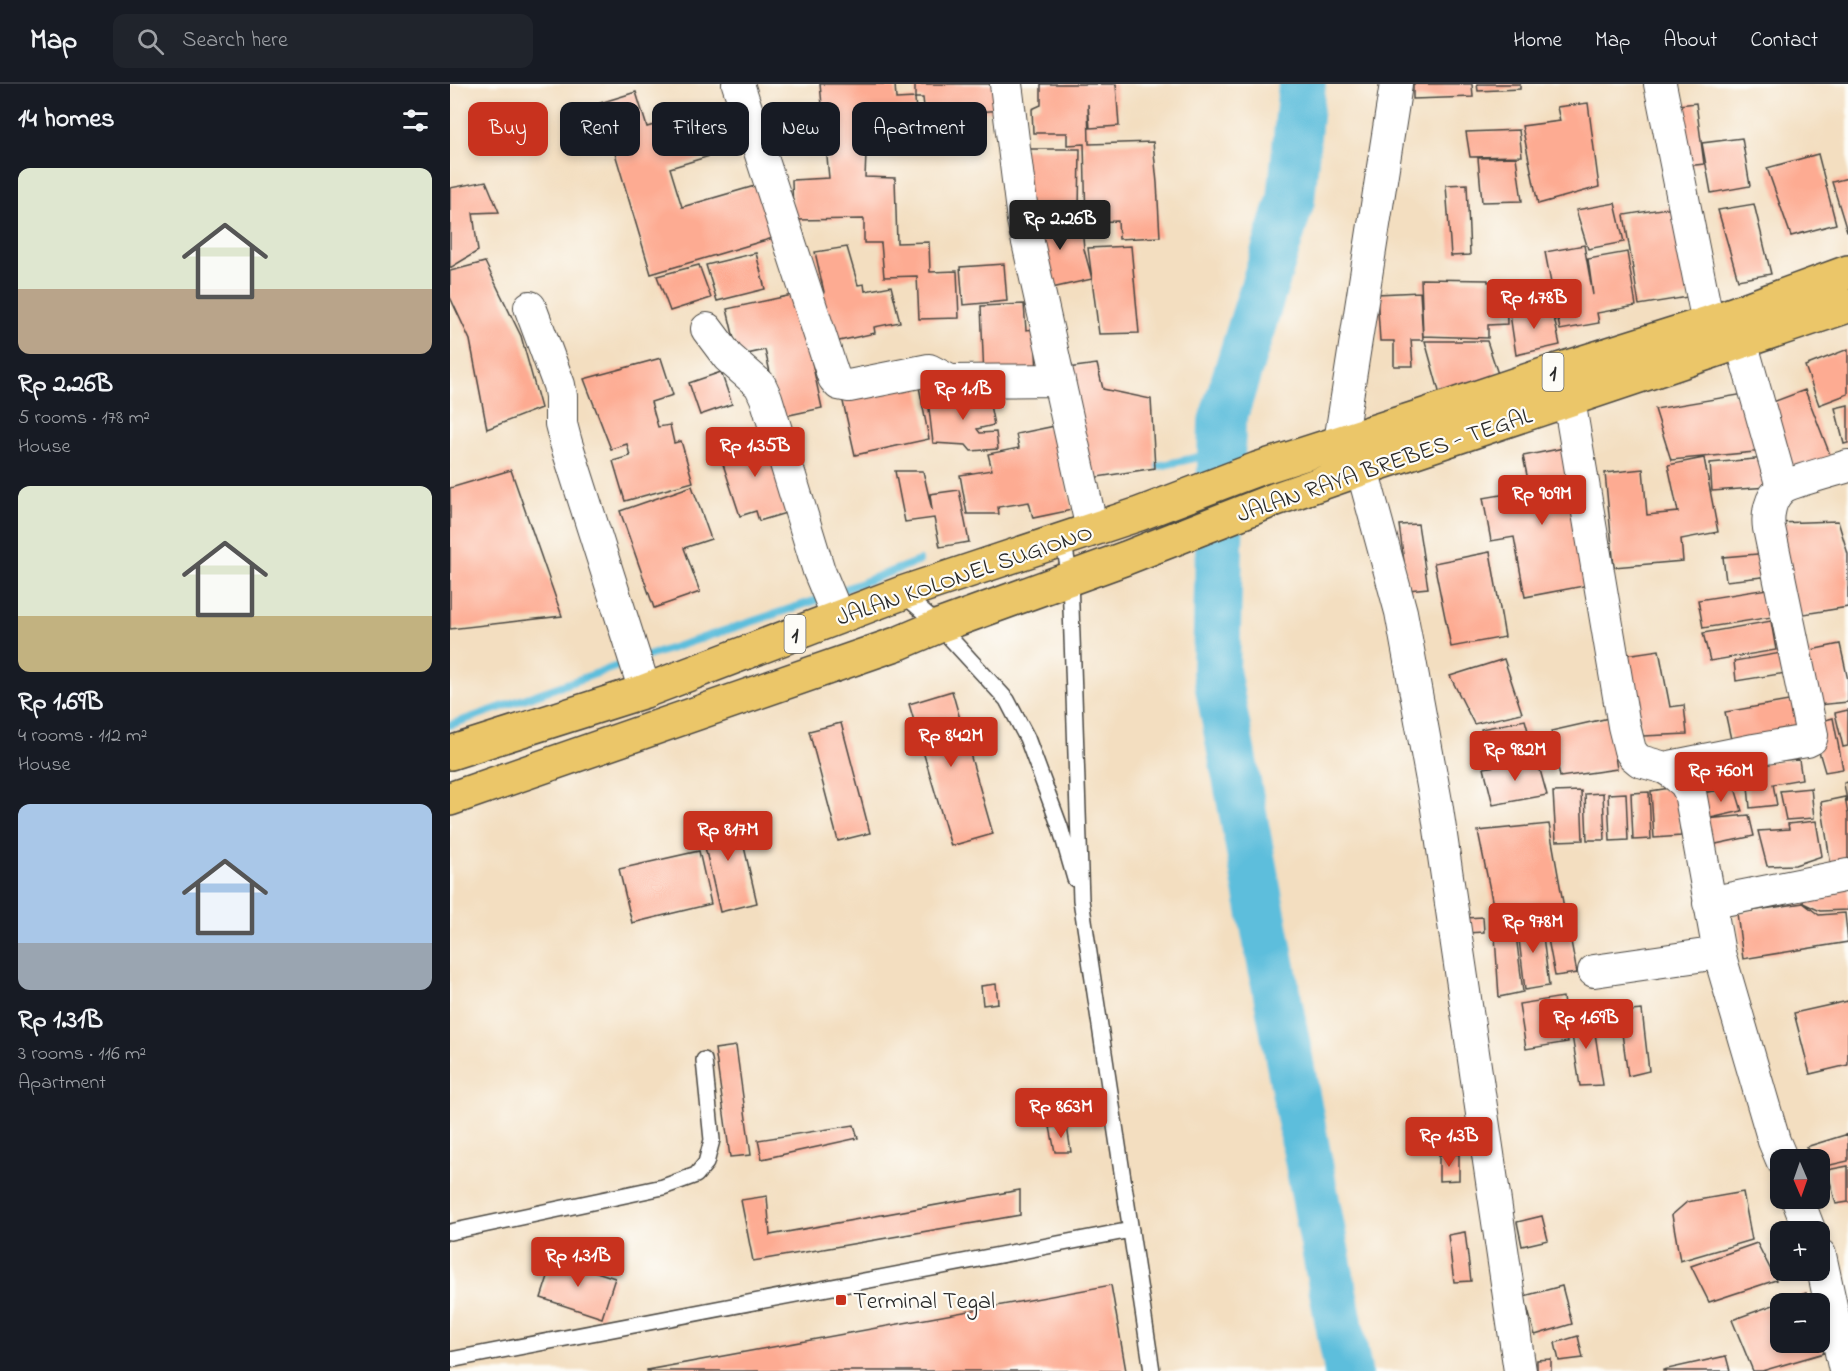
<!DOCTYPE html>
<meta charset="utf-8">
<style>
body{margin:0;font-family:"Indie Flower",sans-serif;background:#20242c;color:#f1f3f6;height:100vh;display:flex;flex-direction:column;font-size:22px;white-space:nowrap}
*{box-sizing:border-box;margin:0}
p{font-size:20px;color:#9ea1a6}
.icon{flex:none;width:33px;height:33px;fill:none;stroke:currentColor;stroke-width:2;stroke-linecap:round;stroke-linejoin:round}
.map{position:relative;flex:1;overflow:hidden}
.drawer{display:flex;flex-direction:column;background:#171b24;width:450px}
.drawer>*{flex:none}
.guide{position:absolute;left:18px;top:18px;width:570px;height:54px;display:flex;gap:12px}
.needle{width:39px;rotate:178deg}
.fabs{position:absolute;left:1320px;top:1065px;display:grid;gap:12px}
.fabs a{display:grid;place-items:center;width:60px;height:60px;border-radius:12px;background:#171b24;box-shadow:0 3px 9px #0003;font-size:30px}
.price{position:absolute;translate:-50% -51px;padding:0 14px;border-radius:6px;background:#c8321e;color:#fff;font-size:20px;line-height:39px;filter:drop-shadow(0 2px 3px #0008)}
.price::after{content:'';position:absolute;left:50%;top:36px;width:18px;height:14px;margin-left:-9px;background:inherit;clip-path:polygon(0 0,100% 0,50% 100%)}
.price.selected{background:#222;color:#fff}
ul{padding:0;list-style:none}
li{display:grid;align-content:center;gap:12px;height:318px;padding:0 18px}
li span{display:grid;place-items:center;height:186px;border-radius:12px;color:#555}
li>.icon{margin-inline-start:auto}
span .icon{width:108px;height:108px;fill:#fffc;stroke-width:1}
li b{font-size:26px}
h2{display:flex;justify-content:space-between;align-items:center;height:72px;padding:0 18px;font-size:26px}
.chip{padding:0 21px;border-radius:12px;background:#171b24;box-shadow:0 3px 9px #0003;font-size:21px;line-height:54px}
.chip.selected{background:#c8321e;color:#fff}
header{display:flex;align-items:center;gap:36px;box-sizing:border-box;height:84px;padding:0 30px;background:#171b24;border-bottom:2px solid #363941}
header strong{font-size:28px}
nav{display:flex;gap:33px;margin-inline-start:auto;font-size:21px}
.search{width:420px;height:54px;background:#20242c;display:flex;align-items:center;gap:15px;box-sizing:border-box;padding:0 21px;border-radius:12px;color:#9ea1a6;font-size:22px}
main{display:flex;flex:1;min-height:0}
.map>svg:first-child{display:block}
</style>
<header>
<strong>Map</strong>
<div class="search"><svg class="icon" aria-label="search" viewBox="0 0 24 24"><circle cx="10" cy="10" r="6"/><path d="M15 15l6 6"/></svg>Search here</div>
<nav><a>Home</a><a>Map</a><a>About</a><a>Contact</a></nav>
</header>
<main>
<section class="drawer">
<h2>14 homes<svg class="icon" aria-label="filters" viewBox="0 0 24 24"><path d="M4 7h16M4 17h16"/><circle cx="9" cy="7" r="2"/><circle cx="15" cy="17" r="2"/></svg></h2>
<ul>
<li><span style="background:linear-gradient(#dfe7d0 65%,#b9a48a 0)"><svg class="icon" aria-label="home" viewBox="0 0 24 24"><path d="M3 11l9-7 9 7M6 9v11h12V9"/></svg></span><div><b>Rp 2.26B</b><p>5 rooms · 178 m²</p><p>House</p></div></li>
<li><span style="background:linear-gradient(#dfe7d0 70%,#c2b280 0)"><svg class="icon" aria-label="home" viewBox="0 0 24 24"><path d="M3 11l9-7 9 7M6 9v11h12V9"/></svg></span><div><b>Rp 1.69B</b><p>4 rooms · 112 m²</p><p>House</p></div></li>
<li><span style="background:linear-gradient(#a9c7e8 75%,#9aa5b1 0)"><svg class="icon" aria-label="home" viewBox="0 0 24 24"><path d="M3 11l9-7 9 7M6 9v11h12V9"/></svg></span><div><b>Rp 1.31B</b><p>3 rooms · 116 m²</p><p>Apartment</p></div></li>
</ul>
</section>
<div class="map">
<svg width="1398" height="1287" viewBox="0 0 1398 1287">
<rect width="100%" height="100%" fill="#fdfcf7"/>
<filter id="ink" filterUnits="userSpaceOnUse"><feTurbulence type="fractalNoise" baseFrequency=".0167" numOctaves="2"/><feDisplacementMap in="SourceGraphic" scale="12" xChannelSelector="R" yChannelSelector="G"/><feConvolveMatrix kernelMatrix="1 2 1 2 8 2 1 2 1" color-interpolation-filters="sRGB"/></filter>
<filter id="wash" filterUnits="userSpaceOnUse"><feTurbulence type="fractalNoise" baseFrequency=".008" numOctaves="4" result="noise"/><feDisplacementMap in="SourceGraphic" scale="24" xChannelSelector="R" yChannelSelector="G"/><feGaussianBlur stdDeviation="1.35" result="paint"/><feColorMatrix in="noise" values="0 0 0 0 0 0 0 0 0 0 0 0 0 0 0 0 0 1.4 0 .05"/><feComposite in="paint" operator="in"/></filter>
<g filter="url(#wash)">
<rect width="100%" height="100%" fill="#f3dec0"/>
<g fill="none" stroke-linecap="round" stroke-linejoin="round">
<path stroke="#5dbedc" stroke-width="8" d="M 709,382 L 771,368
M 385,509 L 469,477
M 192,574 L 373,514
M 0,641 L 179,578"/>
<path stroke="#5dbedc" stroke-width="48" d="M 852,0 L 841,116 L 772,338 L 766,587 L 898,1287"/>
</g>
<g id="blocks">
<path fill="#fdab92" d="M 370,0 L 445,0 L 446,15 L 465,14 L 465,0 L 550,0 L 552,26 L 475,32 L 473,14 L 465,14 L 467,41 L 417,47 L 415,93 L 445,94 L 447,159 L 479,158 L 480,188 L 507,187 L 509,234 L 469,235 L 467,192 L 434,193 L 431,159 L 414,159 L 414,135 L 343,136 L 342,96 L 379,94 Z
M 591,0 L 666,0 L 669,42 L 640,44 L 638,20 L 639,60 L 703,58 L 707,99 L 710,153 L 669,155 L 668,137 L 636,138 L 634,60 L 617,61 L 617,49 L 583,49 L 582,25 L 591,21 Z
M 963,0 L 1022,0 L 1023,13 L 963,15 Z
M 1027,0 L 1070,0 L 1070,5 L 1028,7 Z
M 186,8 L 197,43 L 287,17 L 299,60 L 220,84 L 232,123 L 315,99 L 330,152 L 201,190 L 150,19 Z
M 1138,19 L 1149,103 L 1088,120 L 1072,42 L 1110,37 L 1107,23 Z
M 1246,19 L 1254,80 L 1228,83 L 1220,22 Z
M 1069,46 L 1072,72 L 1020,73 L 1016,48 Z
M 1292,54 L 1300,102 L 1261,109 L 1252,59 Z
M 572,65 L 630,65 L 629,127 L 576,130 Z
M 1368,70 L 1386,140 L 1341,152 L 1317,84 Z
M 1066,73 L 1072,117 L 1032,118 L 1028,74 Z
M 1398,94 L 1398,147 L 1397,147 L 1382,98 Z
M 36,97 L 49,128 L 23,129 L 28,167 L 0,184 L 0,104 Z
M 1017,100 L 1020,171 L 1001,172 L 996,101 Z
M 1165,119 L 1174,158 L 1138,165 L 1126,126 Z
M 1304,120 L 1321,190 L 1288,196 L 1268,126 Z
M 1223,123 L 1238,213 L 1189,221 L 1174,131 Z
M 631,131 L 634,165 L 642,195 L 593,206 L 578,136 Z
M 1134,161 L 1143,211 L 1138,175 L 1177,168 L 1186,222 L 1147,229 L 1149,239 L 1110,246 L 1095,168 Z
M 681,162 L 689,249 L 649,250 L 638,164 Z
M 397,163 L 408,201 L 414,200 L 415,207 L 441,202 L 450,238 L 424,243 L 425,249 L 380,259 L 366,210 L 374,208 L 365,168 Z
M 306,169 L 315,205 L 267,217 L 256,181 Z
M 35,178 L 71,252 L 91,324 L 37,345 L 20,256 L 0,213 L 0,187 Z
M 554,180 L 557,217 L 513,221 L 510,183 Z
M 249,181 L 261,214 L 220,227 L 207,192 Z
M 971,195 L 1038,196 L 1038,198 L 1056,197 L 1057,240 L 1038,241 L 1038,254 L 973,252 Z
M 970,208 L 973,256 L 961,256 L 963,282 L 944,282 L 944,257 L 930,257 L 927,210 Z
M 347,210 L 372,324 L 330,333 L 315,266 L 288,272 L 277,225 Z
M 574,220 L 576,246 L 585,245 L 587,291 L 534,294 L 531,222 Z
M 1101,220 L 1110,261 L 1066,271 L 1060,230 Z
M 975,257 L 1037,257 L 1050,296 L 990,311 Z
M 1398,265 L 1398,310 L 1369,321 L 1355,282 Z
M 211,274 L 223,311 L 201,318 L 208,343 L 220,341 L 224,359 L 231,357 L 243,398 L 175,417 L 163,377 L 180,372 L 177,360 L 161,365 L 134,295 Z
M 647,280 L 653,305 L 701,315 L 705,384 L 635,395 L 610,285 Z
M 271,288 L 282,320 L 250,331 L 239,299 Z
M 467,292 L 479,355 L 405,371 L 391,309 Z
M 537,306 L 544,341 L 527,345 L 530,349 L 546,348 L 548,365 L 521,367 L 516,361 L 483,359 L 478,316 Z
M 1355,306 L 1384,381 L 1344,396 L 1315,321 Z
M 1300,309 L 1315,367 L 1221,376 L 1205,325 Z
M 1398,321 L 1398,359 L 1394,360 L 1385,324 Z
M 605,342 L 622,426 L 583,434 L 579,418 L 548,423 L 549,430 L 517,430 L 510,391 L 542,386 L 538,370 L 569,364 L 566,350 Z
M 323,350 L 336,429 L 309,437 L 306,427 L 290,432 L 269,368 Z
M 1114,364 L 1139,501 L 1075,513 L 1064,453 L 1041,457 L 1033,414 L 1080,406 L 1073,372 Z
M 1254,374 L 1268,448 L 1231,455 L 1233,477 L 1164,483 L 1155,389 L 1193,385 L 1197,431 L 1228,428 L 1218,381 Z
M 1316,374 L 1318,403 L 1262,407 L 1260,379 Z
M 61,386 L 112,532 L 0,545 L 0,404 Z
M 445,387 L 473,387 L 482,426 L 480,410 L 509,406 L 519,458 L 490,463 L 484,434 L 455,438 Z
M 242,402 L 261,455 L 234,464 L 250,508 L 204,524 L 170,427 Z
M 1388,437 L 1398,470 L 1398,523 L 1348,531 L 1325,439 Z
M 968,440 L 978,504 L 958,506 L 949,441 Z
M 1040,468 L 1055,553 L 1001,563 L 984,479 Z
M 1319,469 L 1321,492 L 1276,497 L 1273,473 Z
M 1317,505 L 1322,533 L 1253,544 L 1248,516 Z
M 1321,537 L 1326,566 L 1260,577 L 1253,549 Z
M 1390,560 L 1398,596 L 1398,618 L 1367,621 L 1356,567 Z
M 1209,566 L 1220,623 L 1234,621 L 1237,650 L 1193,652 L 1175,571 Z
M 1331,569 L 1336,589 L 1286,597 L 1284,577 Z
M 1054,575 L 1072,629 L 1024,640 L 1000,592 Z
M 502,607 L 543,750 L 501,762 L 459,620 Z
M 1350,615 L 1358,653 L 1282,660 L 1275,628 Z
M 1398,626 L 1398,662 L 1393,663 L 1385,629 Z
M 1159,634 L 1167,685 L 1110,693 L 1101,647 Z
M 1383,634 L 1393,685 L 1375,688 L 1361,640 Z
M 1075,636 L 1085,672 L 1037,681 L 1031,645 Z
M 391,639 L 420,749 L 388,757 L 359,647 Z
M 1087,675 L 1097,711 L 1043,721 L 1034,684 Z
M 1349,676 L 1352,695 L 1323,700 L 1327,721 L 1300,724 L 1296,680 Z
M 1398,698 L 1398,718 L 1397,718 L 1394,699 Z
M 1226,703 L 1231,752 L 1204,754 L 1201,707 Z
M 1285,704 L 1292,727 L 1256,735 L 1251,709 Z
M 1361,704 L 1364,734 L 1336,736 L 1330,707 Z
M 1131,707 L 1133,756 L 1106,757 L 1103,708 Z
M 1199,708 L 1201,755 L 1183,756 L 1181,709 Z
M 1153,709 L 1155,756 L 1137,756 L 1135,710 Z
M 1176,709 L 1178,756 L 1160,757 L 1158,710 Z
M 1395,713 L 1398,731 L 1398,777 L 1381,782 L 1371,718 Z
M 286,728 L 307,819 L 270,828 L 249,737 Z
M 1299,731 L 1304,752 L 1261,761 L 1256,735 Z
M 1366,737 L 1372,772 L 1345,781 L 1317,782 L 1308,747 L 1339,745 L 1338,740 Z
M 1099,740 L 1114,824 L 1046,836 L 1028,747 Z
M 249,767 L 261,820 L 182,839 L 169,785 Z
M 1398,801 L 1398,826 L 1370,827 L 1353,819 L 1369,831 L 1395,829 L 1398,858 L 1293,875 L 1287,829 L 1353,819 L 1354,808 Z
M 1116,831 L 1127,889 L 1105,892 L 1094,834 Z
M 1033,833 L 1034,848 L 1015,849 L 1015,834 Z
M 1091,835 L 1099,902 L 1075,906 L 1067,838 Z
M 1066,851 L 1073,908 L 1049,913 L 1045,852 Z
M 546,900 L 548,919 L 533,921 L 531,902 Z
M 1113,913 L 1118,958 L 1076,965 L 1069,920 Z
M 1398,917 L 1398,981 L 1360,990 L 1344,929 Z
M 1192,926 L 1199,987 L 1178,992 L 1169,928 Z
M 1142,930 L 1153,1001 L 1130,1002 L 1119,932 Z
M 286,962 L 301,1071 L 280,1073 L 265,965 Z
M 404,1041 L 408,1054 L 312,1075 L 308,1056 Z
M 617,1042 L 621,1068 L 605,1068 L 600,1043 Z
M 1398,1050 L 1398,1077 L 1372,1083 L 1370,1079 L 1370,1076 L 1366,1076 L 1356,1063 Z
M 1009,1070 L 1009,1096 L 989,1097 L 989,1071 Z
M 1398,1082 L 1398,1118 L 1386,1120 L 1377,1086 Z
M 570,1106 L 570,1131 L 303,1177 L 291,1116 L 317,1112 L 320,1151 Z
M 1293,1108 L 1302,1156 L 1230,1177 L 1222,1131 L 1237,1118 Z
M 1092,1132 L 1098,1156 L 1072,1162 L 1067,1138 Z
M 1015,1148 L 1021,1197 L 1004,1198 L 998,1151 Z
M 1307,1159 L 1326,1196 L 1259,1218 L 1241,1182 Z
M 104,1174 L 165,1194 L 152,1234 L 91,1214 Z
M 661,1201 L 676,1287 L 197,1287 L 197,1286 Z
M 1112,1202 L 1122,1240 L 1085,1251 L 1074,1212 Z
M 1356,1209 L 1359,1220 L 1330,1220 L 1330,1258 L 1371,1258 L 1374,1269 L 1312,1287 L 1303,1287 L 1282,1236 Z
M 1128,1252 L 1133,1274 L 1109,1277 L 1105,1259 Z
M 1276,1272 L 1280,1287 L 1213,1287 L 1213,1286 Z
M 1101,1275 L 1101,1287 L 1087,1287 L 1087,1276 Z"/>
</g>
</g>
<g filter="url(#ink)">
<use href="#blocks" fill-opacity="0" stroke="#494641" stroke-width="1.5"/>
<g fill="none" stroke-linecap="round" stroke-linejoin="round">
<defs>
<path id="lane" d="M 613,454 L 620,494 L 631,816 L 702,1287
M 452,509 L 489,542 L 557,616 L 577,654 L 610,743 L 625,795
M 0,1148 L 213,1103 L 246,1091 L 256,1079 L 262,1056 L 254,976
M 0,1276 L 681,1146"/>
<path id="street" d="M 288,0 L 384,294 L 389,300 L 399,302 L 479,286 L 500,297 L 609,296
M 556,0 L 573,136 L 642,445
M 1210,0 L 1258,239
M 80,223 L 109,301 L 111,312 L 111,340 L 116,359 L 195,607
M 257,245 L 278,273 L 310,301 L 316,314 L 369,487 L 388,533
M 1291,257 L 1332,403
M 1119,316 L 1174,642 L 1180,666 L 1184,672 L 1190,677 L 1215,684 L 1223,689 L 1235,699 L 1240,708 L 1269,869 L 1324,1057 L 1332,1076
M 890,358 L 946,0
M 912,385 L 951,528 L 986,718 L 1070,1287
M 1215,684 L 1304,666 L 1357,657 L 1361,655 L 1362,651 L 1319,444 C 1317,431 1320,414 1331,405 C 1337,399 1386,386 1398,382
M 1259,819 L 1398,791
M 1144,887 L 1269,869
M 1347,1114 L 1360,1148
M 1370,1171 L 1395,1287"/>
<path id="highway" d="M 0,669 L 195,607 L 452,509 L 689,430 L 807,385 L 972,332 L 1105,287 L 1258,239 L 1398,188
M 0,715 L 449,559 L 489,542 L 676,474 L 826,415 L 912,385 L 1398,222"/>
</defs>
<use href="#lane" stroke="#494641" stroke-width="18"/>
<use href="#street" stroke="#494641" stroke-width="34"/>
<use href="#highway" stroke="#494641" stroke-width="36"/>
<use href="#lane" stroke="#fff" stroke-width="15"/>
<use href="#street" stroke="#fff" stroke-width="32"/>
<use href="#highway" stroke="#ebc669" stroke-width="33"/>
</g>
</g>
<rect fill="#c8321e" stroke="#fdfcf7" stroke-width="2" x="385" y="1210" width="12" height="12" rx="3"/>
<g text-anchor="middle" stroke-width="4.5" stroke-linejoin="round" paint-order="stroke">
<g fill="#fdfcf7" stroke="#6a6a68" stroke-width="1.5">
<rect x="1092.5" y="269" width="21" height="38" rx="4.5"/>
<rect x="334.5" y="531" width="21" height="38" rx="4.5"/>
</g>
<g font-size="22" font-weight="bold" fill="#2b2b2b">
<text x="1103" y="296">1</text>
<text x="345" y="558">1</text>
</g>
<g font-size="24" fill="#2b2b2b" stroke="#fdfcf7">
<text transform="translate(934 380) rotate(-19)" y="8">JALAN RAYA BREBES - TEGAL</text>
<text transform="translate(514 490) rotate(-19)" y="8">JALAN KOLONEL SUGIONO</text>
</g>
<g font-size="24" fill="#2b2b2b" stroke="#fdfcf7" text-anchor="start">
<text x="403" y="1224">Terminal Tegal</text>
</g>
</g>
</svg>
<div class="fabs">
<a><svg class="needle" viewBox="-14 -14 28 28"><path d="M0-13l5 13h-10z" fill="#e53935"/><path d="M0 13l5-13h-10z" fill="#9ea1a6"/></svg></a>
<a>+</a>
<a>−</a>
</div>
<b class="price selected" style="left:610px;top:167px">Rp 2.26B</b>
<b class="price" style="left:1084px;top:246px">Rp 1.78B</b>
<b class="price" style="left:513px;top:337px">Rp 1.1B</b>
<b class="price" style="left:305px;top:394px">Rp 1.35B</b>
<b class="price" style="left:1092px;top:442px">Rp 909M</b>
<b class="price" style="left:501px;top:684px">Rp 842M</b>
<b class="price" style="left:1065px;top:698px">Rp 982M</b>
<b class="price" style="left:1271px;top:719px">Rp 760M</b>
<b class="price" style="left:278px;top:778px">Rp 817M</b>
<b class="price" style="left:1083px;top:870px">Rp 978M</b>
<b class="price" style="left:1136px;top:966px">Rp 1.69B</b>
<b class="price" style="left:611px;top:1055px">Rp 863M</b>
<b class="price" style="left:999px;top:1084px">Rp 1.3B</b>
<b class="price" style="left:128px;top:1204px">Rp 1.31B</b>
<div class="guide">
<a class="chip selected">Buy</a>
<a class="chip">Rent</a>
<a class="chip">Filters</a>
<a class="chip">New</a>
<a class="chip">Apartment</a>
</div>
</div>
</main>
